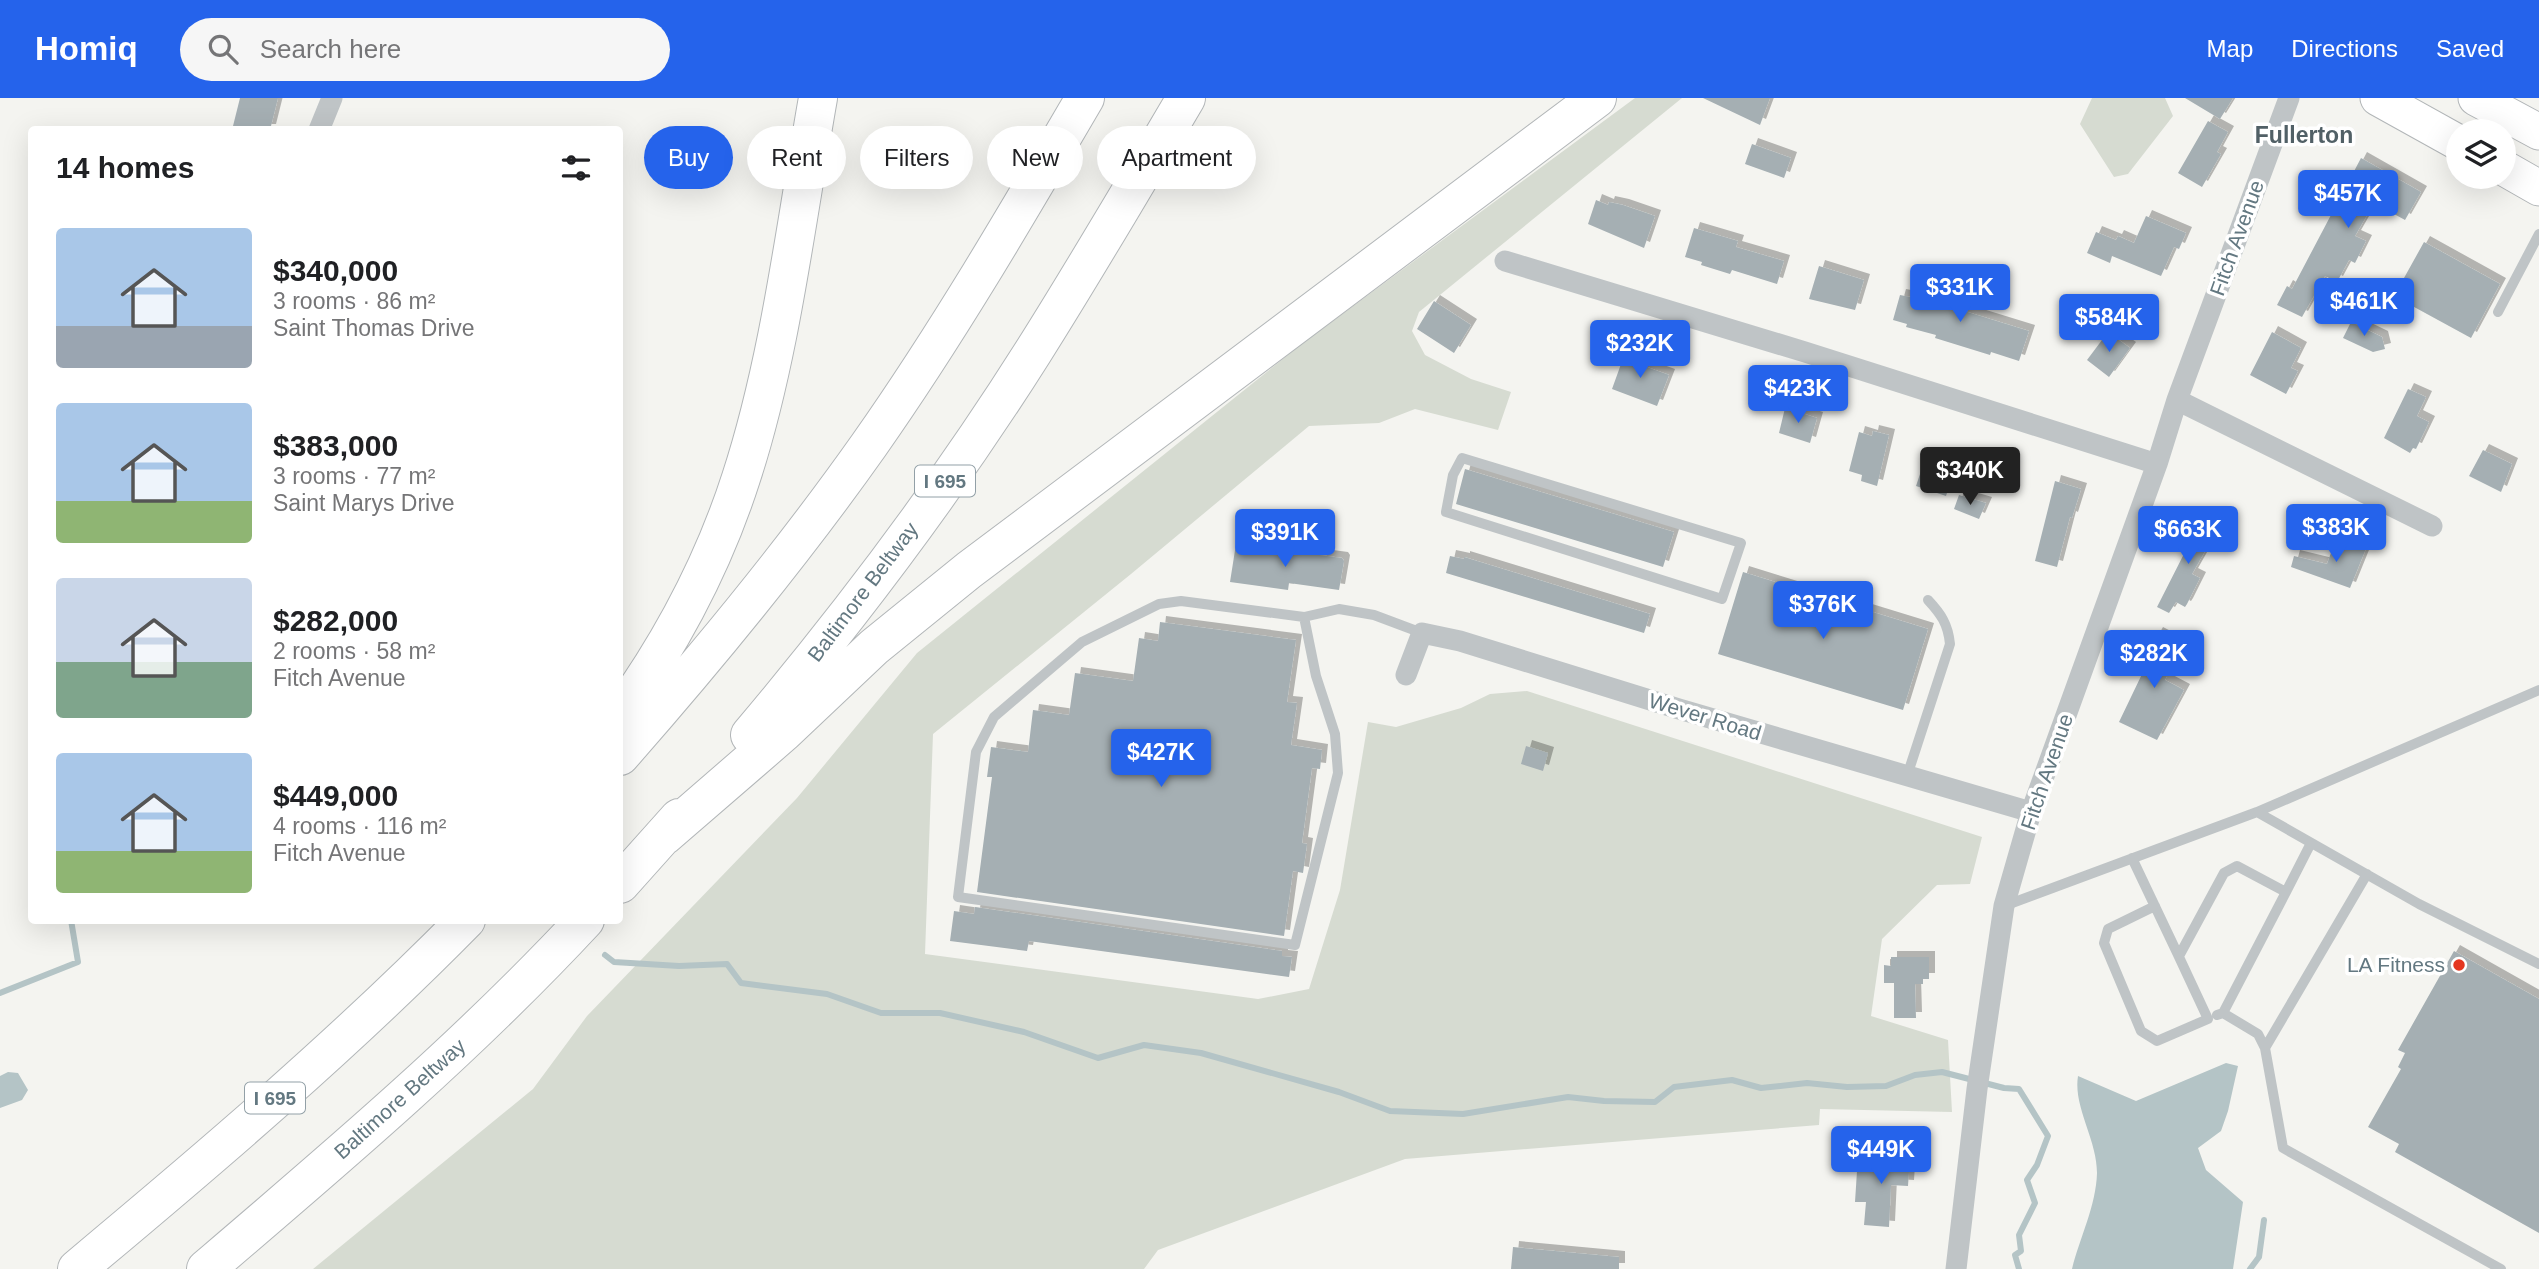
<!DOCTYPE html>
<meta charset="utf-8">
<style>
body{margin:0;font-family:Arial,sans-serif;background:#f6f6f6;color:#202124;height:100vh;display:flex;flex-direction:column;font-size:26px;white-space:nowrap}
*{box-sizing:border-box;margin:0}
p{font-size:23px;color:#757577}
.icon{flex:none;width:38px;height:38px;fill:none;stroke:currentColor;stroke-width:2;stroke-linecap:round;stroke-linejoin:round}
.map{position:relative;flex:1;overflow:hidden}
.side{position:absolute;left:28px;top:28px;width:595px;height:798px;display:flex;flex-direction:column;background:#fff;border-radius:7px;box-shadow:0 7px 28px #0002}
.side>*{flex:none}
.top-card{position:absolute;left:644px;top:28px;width:665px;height:63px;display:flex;gap:14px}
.buttons{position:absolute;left:2446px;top:21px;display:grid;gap:14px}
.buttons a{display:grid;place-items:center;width:70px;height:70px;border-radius:50%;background:#fff;box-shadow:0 7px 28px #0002;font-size:35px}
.price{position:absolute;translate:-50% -60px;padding:0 16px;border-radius:7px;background:#2563eb;color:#fff;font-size:23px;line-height:46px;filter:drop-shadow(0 2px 4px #0008)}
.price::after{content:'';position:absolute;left:50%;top:42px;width:21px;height:16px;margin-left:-10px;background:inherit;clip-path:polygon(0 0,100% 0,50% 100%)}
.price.selected{background:#222;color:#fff}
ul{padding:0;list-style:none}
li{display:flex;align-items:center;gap:21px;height:175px;padding:0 28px}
li span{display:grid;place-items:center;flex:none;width:196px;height:140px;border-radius:7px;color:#555}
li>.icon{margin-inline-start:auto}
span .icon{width:84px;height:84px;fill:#fffc;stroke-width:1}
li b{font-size:30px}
h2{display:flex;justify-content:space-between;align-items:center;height:84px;padding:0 28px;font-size:30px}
.chip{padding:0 24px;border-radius:32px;background:#fff;box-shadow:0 7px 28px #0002;font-size:24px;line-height:63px}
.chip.selected{background:#2563eb;color:#fff}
header{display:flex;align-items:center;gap:42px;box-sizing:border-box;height:98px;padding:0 35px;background:#2563eb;color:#fff}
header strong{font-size:33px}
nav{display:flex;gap:38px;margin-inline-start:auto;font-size:24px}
.search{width:490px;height:63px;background:#f6f6f6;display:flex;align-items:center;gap:18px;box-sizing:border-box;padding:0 24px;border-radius:38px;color:#757577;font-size:26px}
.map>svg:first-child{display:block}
</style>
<header>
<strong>Homiq</strong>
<div class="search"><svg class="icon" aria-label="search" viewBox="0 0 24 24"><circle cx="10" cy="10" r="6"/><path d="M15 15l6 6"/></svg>Search here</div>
<nav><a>Map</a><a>Directions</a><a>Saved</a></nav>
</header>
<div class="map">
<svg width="2539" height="1171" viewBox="0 0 2539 1171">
<defs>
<filter id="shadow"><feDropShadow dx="6" dy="-6" stdDeviation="0" flood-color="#0004"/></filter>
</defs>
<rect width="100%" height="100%" fill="#f4f4f0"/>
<path fill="#d6dbd1" d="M 1635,0 L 1682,0 L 1419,214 L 1412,233 L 1425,257 L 1471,281 L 1511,294 L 1498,332 L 1415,311 L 1379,325 L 1309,328 L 1131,476 L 933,636 L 925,856 L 1258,901 L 1309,891 L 1340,792 L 1368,624 L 1396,629 L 1461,610 L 1490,596 L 1527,593 L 1982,739 L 1970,786 L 1937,787 L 1882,841 L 1871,918 L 1948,942 L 1952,1014 L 1820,1011 L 1819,1027 L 1405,1061 L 1158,1152 L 1144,1171 L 313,1171 L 533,991 L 587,918 L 797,700 L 917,555 L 1299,248 Z
M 2092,0 L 2165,0 L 2173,18 L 2128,76 L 2114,79 L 2080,26 Z"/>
<path fill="#b4c4c6" d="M 2226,965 L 2238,968 L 2228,1013 L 2221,1033 L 2198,1050 L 2206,1072 L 2243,1104 L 2233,1171 L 2072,1171 C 2080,1139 2096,1108 2097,1075 C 2097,1041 2073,1009 2078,978 L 2136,1003 Z
M 8,974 L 18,975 L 28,992 L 22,1002 L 0,1010 L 0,978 Z"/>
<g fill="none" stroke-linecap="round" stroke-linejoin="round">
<path stroke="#b4c4c6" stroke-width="6" d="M 605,857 L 614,864 L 679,868 L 727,866 L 741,885 L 827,896 L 881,915 L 940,915 L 1024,934 L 1098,960 L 1144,947 L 1201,955 L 1339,994 L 1390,1013 L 1463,1016 L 1568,999 L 1604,1003 L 1655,1004 L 1674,989 L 1732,982 L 1761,990 L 1807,985 L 1847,989 L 1886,988 L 1915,977 L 1942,974 L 2004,990 L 2019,991 L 2048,1038 L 2037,1067 L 2027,1082 L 2035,1105 L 2019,1137 L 2021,1153 L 2015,1157 L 2019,1171
M 0,895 L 78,864 L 71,822
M 2250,1171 L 2259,1159 L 2264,1122"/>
</g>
<path fill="#a5afb3" filter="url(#shadow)" d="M 240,0 L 278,0 L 270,32 L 232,32 Z
M 1703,0 L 1770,0 L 1760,27 Z
M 2185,0 L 2233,0 L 2220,21 Z
M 2208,23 L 2228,34 L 2217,54 L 2221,56 L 2202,89 L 2178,75 Z
M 1752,46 L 1791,60 L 1784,80 L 1745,66 Z
M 2361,60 L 2421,94 L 2405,122 L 2374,105 L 2355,138 L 2366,143 L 2355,165 L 2349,162 L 2337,184 L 2325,178 L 2302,219 L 2277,207 L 2287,188 L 2292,191 Z
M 1596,102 L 1608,107 L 1609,104 L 1623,107 L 1655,118 L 1644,150 L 1588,126 Z
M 2146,118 L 2186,135 L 2179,151 L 2174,149 L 2161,178 L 2112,158 L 2110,165 L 2087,155 L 2096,134 L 2116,142 L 2118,138 L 2134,145 Z
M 1694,130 L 1738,143 L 1736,149 L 1784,163 L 1777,186 L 1732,172 L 1730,176 L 1701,167 L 1702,164 L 1685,159 Z
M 2424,144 L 2500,186 L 2471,240 L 2394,198 Z
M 1819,168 L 1864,182 L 1855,212 L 1809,201 Z
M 1930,188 L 1969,199 L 1964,213 L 2029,233 L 2019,263 L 1991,254 L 1990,257 L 1935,240 L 1936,237 L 1906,229 L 1907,226 L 1893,222 L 1900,197 L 1926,202 Z
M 1434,203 L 1471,227 L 1454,255 L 1417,231 Z
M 2351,224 L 2382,239 L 2385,251 L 2373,254 L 2343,240 Z
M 2108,234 L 2130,250 L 2109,279 L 2087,262 Z
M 2272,234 L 2301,250 L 2291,270 L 2298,273 L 2286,296 L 2250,277 Z
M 1625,255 L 1646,263 L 1644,268 L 1669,277 L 1657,308 L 1612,291 Z
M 2408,291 L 2426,299 L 2417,318 L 2429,324 L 2416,351 L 2413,350 L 2410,355 L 2384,340 Z
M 1785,310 L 1817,320 L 1810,345 L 1779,335 Z
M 1873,333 L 1889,337 L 1877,388 L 1861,383 L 1862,377 L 1849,373 L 1859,334 L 1872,338 Z
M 2483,352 L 2512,366 L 2501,394 L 2469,378 Z
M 1925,361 L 1955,370 L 1946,398 L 1916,388 Z
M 1465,371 L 1674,434 L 1663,469 L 1456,406 Z
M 2055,383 L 2081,391 L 2072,420 L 2070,419 L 2057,469 L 2035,463 Z
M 1959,397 L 1986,405 L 1979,421 L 1954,411 Z
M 2195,419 L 2217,432 L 2192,476 L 2200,480 L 2187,506 L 2185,509 L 2176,504 L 2169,515 L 2157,509 L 2190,444 L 2183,441 Z
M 2336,441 L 2350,446 L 2351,442 L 2367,448 L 2350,490 L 2291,469 L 2294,458 L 2327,466 Z
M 1236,446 L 1342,460 L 1344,463 L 1339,492 L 1289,485 L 1288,492 L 1230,484 Z
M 1450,458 L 1464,461 L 1464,459 L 1650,516 L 1644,535 L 1446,475 Z
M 1743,474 L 1928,531 L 1903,612 L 1718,556 Z
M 1160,524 L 1296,542 L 1287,604 L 1297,605 L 1291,647 L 1322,652 L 1320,671 L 1312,670 L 1302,745 L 1307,746 L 1303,775 L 1293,773 L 1284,838 L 977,794 L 992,679 L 987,679 L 991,649 L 1028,654 L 1033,612 L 1069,617 L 1075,575 L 1133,583 L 1139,540 L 1158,543 Z
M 2157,535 L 2182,548 L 2165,582 L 2184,592 L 2157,642 L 2119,624 L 2143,574 L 2137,571 Z
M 1526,648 L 1548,655 L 1543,673 L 1521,666 Z
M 975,809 L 1282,853 L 1282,858 L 1292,859 L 1289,879 L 1029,843 L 1027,853 L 950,843 L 954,813 L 974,816 Z
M 2454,853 L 2539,901 L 2539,1135 L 2395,1054 L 2399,1046 L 2368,1029 L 2401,971 L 2398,969 L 2405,955 L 2398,952 Z
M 1891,859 L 1929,859 L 1929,881 L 1923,881 L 1923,886 L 1915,886 L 1916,920 L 1894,920 L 1894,885 L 1884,885 L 1884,867 L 1891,868 Z
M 1870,1056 L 1910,1058 L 1908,1088 L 1891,1087 L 1889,1129 L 1864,1127 L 1866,1104 L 1855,1104 L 1857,1073 L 1869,1073 Z
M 1513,1149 L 1619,1159 L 1619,1171 L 1511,1171 Z"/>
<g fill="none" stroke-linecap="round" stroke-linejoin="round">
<defs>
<path id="trunk" d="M 2378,0 L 2459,45
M 2476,0 L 2539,34
M 2504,70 L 2539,90"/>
<path id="motorway" d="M 620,616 C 671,545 714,464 741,380 C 780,261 796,124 818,0
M 750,637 C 852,516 949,387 1033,254 C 1086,170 1136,85 1186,0
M 620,658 C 707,559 792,456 869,347 C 947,236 1016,118 1085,0
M 664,738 L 783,635 L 874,549 L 969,472 L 1597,0
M 620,786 L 679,720
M 77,1171 C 210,1060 344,946 466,822
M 206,1171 C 336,1060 468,948 585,822"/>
</defs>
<use href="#trunk" stroke="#b2b6b8" stroke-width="37"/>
<use href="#motorway" stroke="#b2b6b8" stroke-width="40"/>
<path stroke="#bfc4c6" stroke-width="10" d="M 2498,214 L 2539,136
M 1462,360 L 1741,445 L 1722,501 L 1446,414 L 1453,377 Z
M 1304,519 L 1316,578 L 1335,636 L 1338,675 L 1295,847 L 958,799 L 976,654 L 994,619 L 1082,544 L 1159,506 L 1181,503 L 1304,519 L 1339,511 L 1374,517 L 1422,535
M 1907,678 L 1950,546 C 1948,526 1941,516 1928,502
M 2257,714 L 2419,806 L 2539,866
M 2132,760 C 2158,814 2183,867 2208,921 L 2157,943 L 2141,933 L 2104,845 L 2108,831 L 2155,808
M 2286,794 L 2311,745
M 2004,808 L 2257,714 L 2539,592
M 2179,858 L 2224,775 L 2237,768 L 2286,794 L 2223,915 L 2217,917
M 2223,915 L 2258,936 L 2265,950 L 2283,1050 L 2501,1171
M 2265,950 L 2367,776"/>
<path stroke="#bfc4c6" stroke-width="21" d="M 319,32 L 332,0
M 1505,163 L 1805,254 L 2157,366
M 2177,302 L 2432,428
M 1406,577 L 1422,535 L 1460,543 L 1679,611 L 2031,714
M 1956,1171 L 1977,991 L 2004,808 L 2031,714 L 2157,366 L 2177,302 L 2289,0"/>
<use href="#trunk" stroke="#fff" stroke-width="35"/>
<use href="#motorway" stroke="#fff" stroke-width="38"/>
</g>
<circle fill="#e43620" stroke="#fff" stroke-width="2.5" cx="2459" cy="867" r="7"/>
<g text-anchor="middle" stroke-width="7" stroke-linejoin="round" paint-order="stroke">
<g fill="#fff" stroke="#92a0a7" stroke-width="2">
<rect x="915" y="367.5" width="60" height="31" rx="5"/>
<rect x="245" y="984.5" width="60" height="31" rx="5"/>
</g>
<g font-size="19" font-weight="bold" fill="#637881">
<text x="945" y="390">I 695</text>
<text x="275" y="1007">I 695</text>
</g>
<g font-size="21" fill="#637881" stroke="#fff">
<text transform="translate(2237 140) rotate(-70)" y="7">Fitch Avenue</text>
<text transform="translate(863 494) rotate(-53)" y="7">Baltimore Beltway</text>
<text transform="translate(1705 619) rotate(17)" y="7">Wever Road</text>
<text transform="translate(2047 674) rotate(-71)" y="7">Fitch Avenue</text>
<text transform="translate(400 1001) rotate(-42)" y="7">Baltimore Beltway</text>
</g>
<g font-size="21" fill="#637881" stroke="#fff" text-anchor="end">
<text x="2445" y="874">LA Fitness</text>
</g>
<g font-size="23" font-weight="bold" fill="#516066" stroke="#fff">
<text x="2304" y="45">Fullerton</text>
</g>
</g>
</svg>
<div class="buttons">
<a><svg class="icon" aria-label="layers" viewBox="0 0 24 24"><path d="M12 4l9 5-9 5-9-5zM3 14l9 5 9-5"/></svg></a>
</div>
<b class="price" style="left:2348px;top:132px">$457K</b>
<b class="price" style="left:1960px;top:226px">$331K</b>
<b class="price" style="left:2364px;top:240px">$461K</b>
<b class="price" style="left:2109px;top:256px">$584K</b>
<b class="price" style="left:1640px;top:282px">$232K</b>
<b class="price" style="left:1798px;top:327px">$423K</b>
<b class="price selected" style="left:1970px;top:409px">$340K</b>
<b class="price" style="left:2336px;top:466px">$383K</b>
<b class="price" style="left:2188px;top:468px">$663K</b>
<b class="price" style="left:1285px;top:471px">$391K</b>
<b class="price" style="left:1823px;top:543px">$376K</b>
<b class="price" style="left:2154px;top:592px">$282K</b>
<b class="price" style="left:1161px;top:691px">$427K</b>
<b class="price" style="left:1881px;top:1088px">$449K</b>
<div class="top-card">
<a class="chip selected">Buy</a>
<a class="chip">Rent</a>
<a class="chip">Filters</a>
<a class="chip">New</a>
<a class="chip">Apartment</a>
</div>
<section class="side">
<h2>14 homes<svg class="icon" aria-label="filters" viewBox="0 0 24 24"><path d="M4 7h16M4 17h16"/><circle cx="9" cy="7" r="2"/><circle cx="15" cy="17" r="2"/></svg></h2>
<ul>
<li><span style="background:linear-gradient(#a9c7e8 70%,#9aa5b1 0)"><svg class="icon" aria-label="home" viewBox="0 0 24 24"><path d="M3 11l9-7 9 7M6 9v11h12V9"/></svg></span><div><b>$340,000</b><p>3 rooms · 86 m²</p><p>Saint Thomas Drive</p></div></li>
<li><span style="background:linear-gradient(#a9c7e8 70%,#8fb573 0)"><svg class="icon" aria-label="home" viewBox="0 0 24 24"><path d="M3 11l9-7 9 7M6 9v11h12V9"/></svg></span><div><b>$383,000</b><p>3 rooms · 77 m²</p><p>Saint Marys Drive</p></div></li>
<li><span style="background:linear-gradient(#c9d6e8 60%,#7fa58c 0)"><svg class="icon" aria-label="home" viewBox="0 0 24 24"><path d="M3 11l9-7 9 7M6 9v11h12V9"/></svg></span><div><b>$282,000</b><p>2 rooms · 58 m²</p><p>Fitch Avenue</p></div></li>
<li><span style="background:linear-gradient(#a9c7e8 70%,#8fb573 0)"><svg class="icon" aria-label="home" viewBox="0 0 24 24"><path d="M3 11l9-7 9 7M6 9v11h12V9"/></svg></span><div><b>$449,000</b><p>4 rooms · 116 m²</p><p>Fitch Avenue</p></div></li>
</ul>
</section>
</div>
